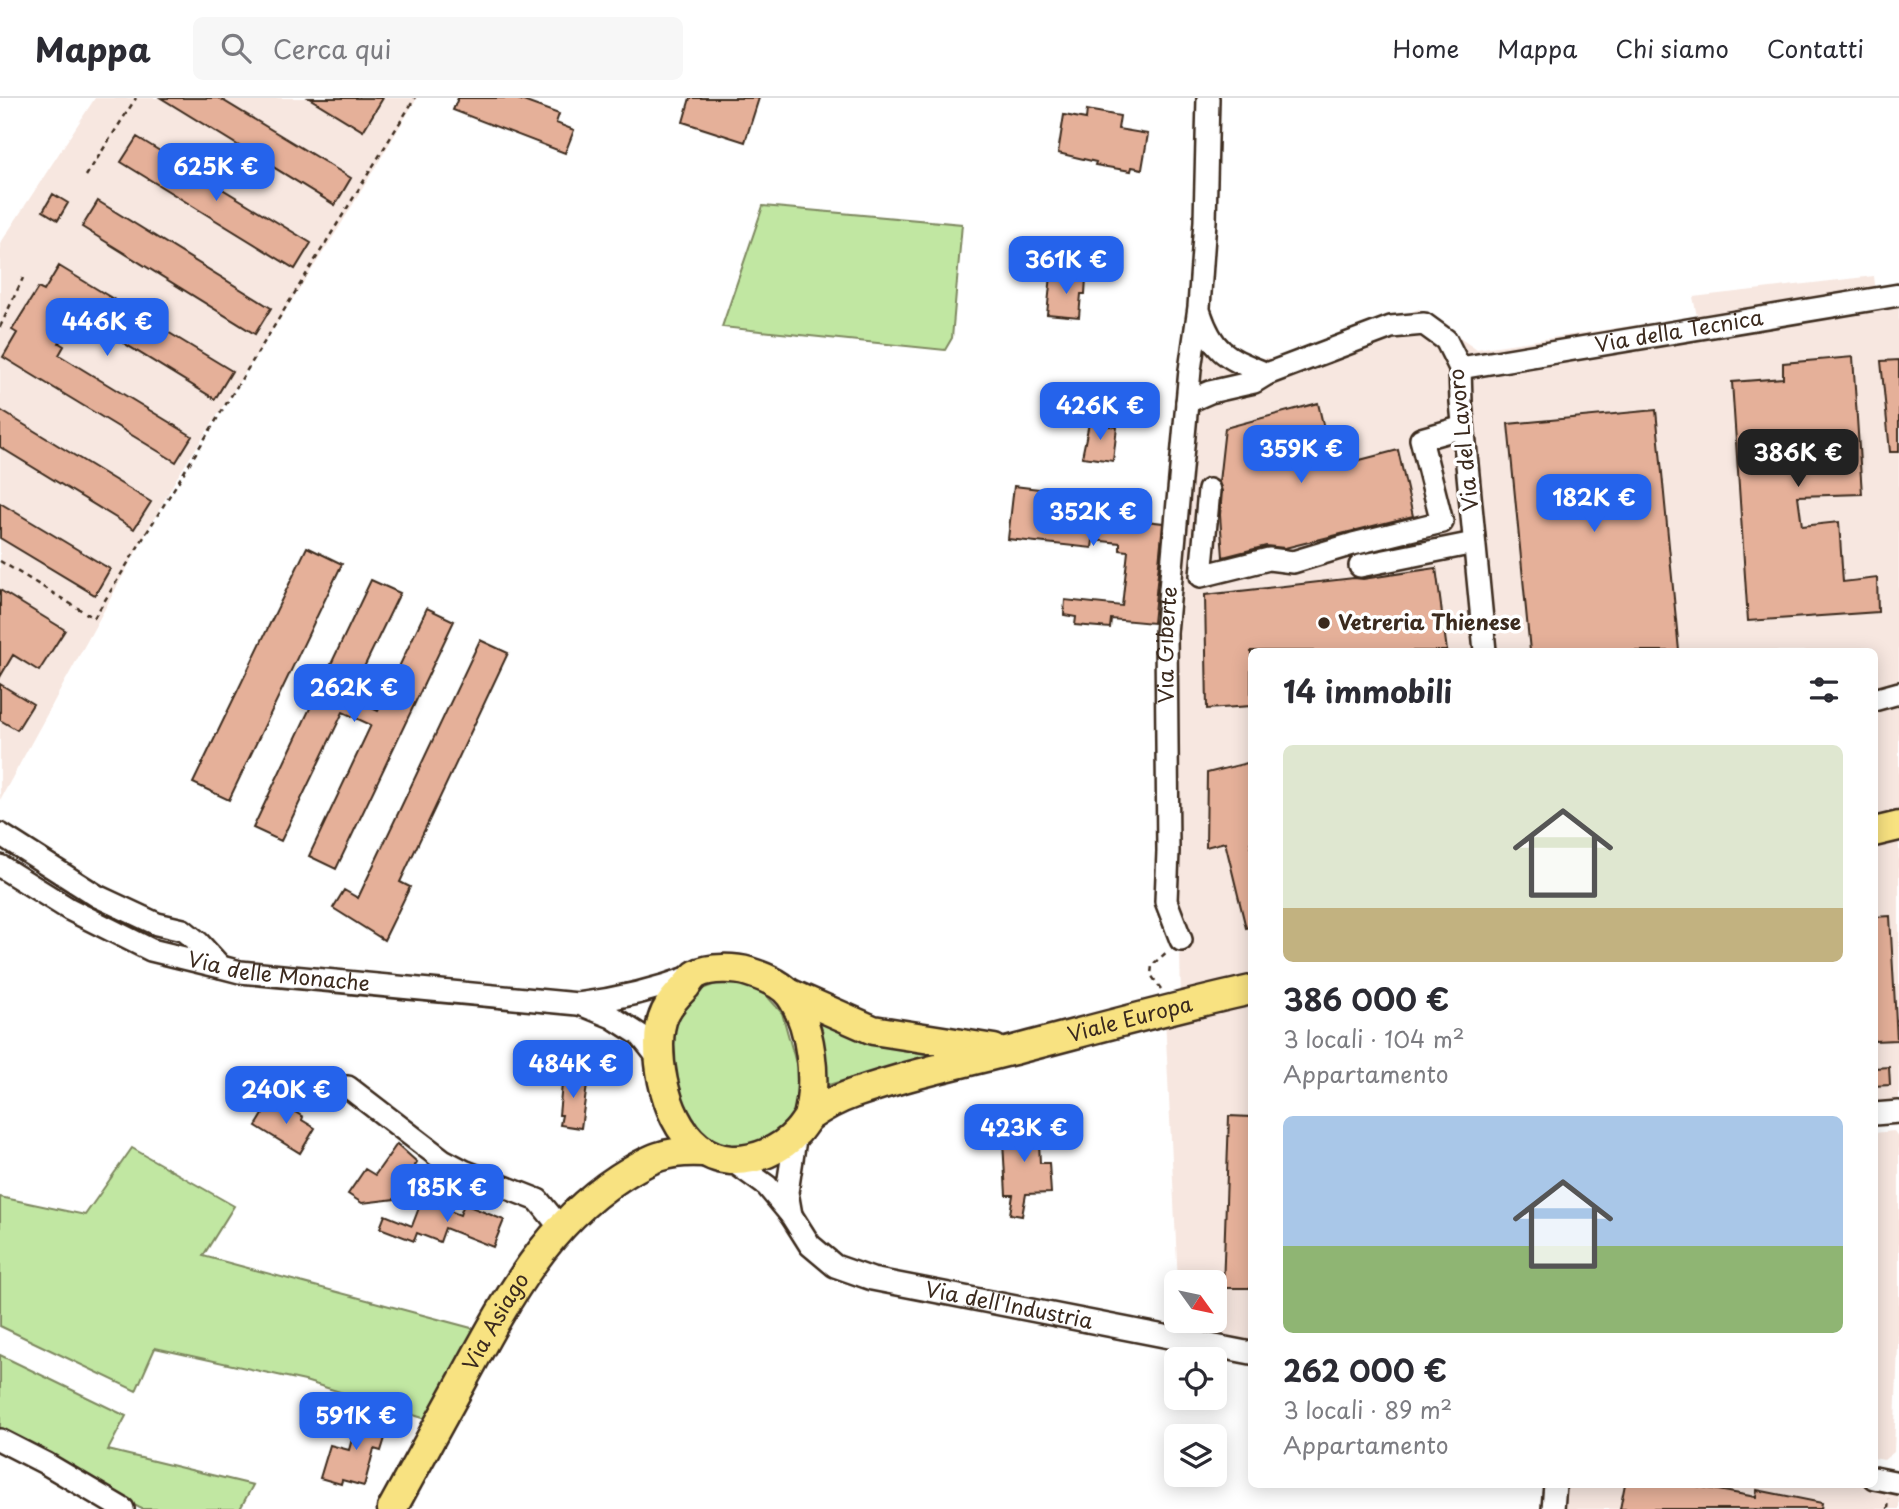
<!DOCTYPE html>
<html lang="it">
<meta charset="utf-8">
<style>
body{margin:0;font-family:"Playpen Sans",sans-serif;background:#f7f7f7;color:#2b2b33;height:100vh;display:flex;flex-direction:column;font-size:26px;white-space:nowrap}
*{box-sizing:border-box;margin:0}
p{font-size:23px;color:#7c7c81}
.icon{flex:none;width:38px;height:38px;fill:none;stroke:currentColor;stroke-width:2;stroke-linecap:round;stroke-linejoin:round}
.map{position:relative;flex:1;overflow:hidden}
.sheet{position:absolute;left:1248px;top:550px;width:630px;height:840px;display:flex;flex-direction:column;background:#fff;border-radius:10px;box-shadow:0 4px 18px #0003}
.sheet>*{flex:none}
.needle{width:46px;rotate:123deg}
.buttons{position:absolute;left:1164px;top:1172px;display:grid;gap:14px}
.buttons a{display:grid;place-items:center;width:63px;height:63px;border-radius:10px;background:#fff;box-shadow:0 4px 18px #0003;font-size:35px}
.price{position:absolute;translate:-50% -60px;padding:0 16px;border-radius:14px;background:#2563eb;color:#fff;font-size:23px;line-height:46px;filter:drop-shadow(0 2px 4px #0008)}
.price::after{content:'';position:absolute;left:50%;top:42px;width:21px;height:16px;margin-left:-10px;background:inherit;clip-path:polygon(0 0,100% 0,50% 100%)}
.price.selected{background:#222;color:#fff}
ul{padding:0;list-style:none}
li{display:grid;align-content:center;gap:14px;height:371px;padding:0 35px}
li span{display:grid;place-items:center;height:217px;border-radius:10px;color:#555}
li>.icon{margin-inline-start:auto}
span .icon{width:126px;height:126px;fill:#fffc;stroke-width:1}
li b{font-size:30px}
h2{display:flex;justify-content:space-between;align-items:center;height:84px;padding:0 35px;font-size:30px}
header{display:flex;align-items:center;gap:42px;box-sizing:border-box;height:98px;padding:0 35px;background:#fff;border-bottom:2px solid #e1e1e2}
header strong{font-size:33px}
nav{display:flex;gap:38px;margin-inline-start:auto;font-size:24px}
.search{width:490px;height:63px;background:#f7f7f7;display:flex;align-items:center;gap:18px;box-sizing:border-box;padding:0 24px;border-radius:10px;color:#7c7c81;font-size:26px}
.map>svg:first-child{display:block}
</style>
<header>
<strong>Mappa</strong>
<div class="search"><svg class="icon" aria-label="search" viewBox="0 0 24 24"><circle cx="10" cy="10" r="6"/><path d="M15 15l6 6"/></svg>Cerca qui</div>
<nav><a>Home</a><a>Mappa</a><a>Chi siamo</a><a>Contatti</a></nav>
</header>
<div class="map">
<svg width="1899" height="1411" viewBox="0 0 1899 1411">
<rect width="100%" height="100%" fill="#fff"/>
<filter id="ink" filterUnits="userSpaceOnUse"><feTurbulence type="fractalNoise" baseFrequency=".0143" numOctaves="2"/><feDisplacementMap in="SourceGraphic" scale="14" xChannelSelector="R" yChannelSelector="G"/><feConvolveMatrix kernelMatrix="1 2 1 2 8 2 1 2 1" color-interpolation-filters="sRGB"/></filter>
<g filter="url(#ink)">
<path fill="#f7e7e0" d="M 95,0 L 417,0 L 340,128 L 176,381 L 0,702 L 0,146 Z
M 1874,178 L 1876,195 L 1899,193 L 1899,722 L 1874,728 L 1874,553 L 1251,553 L 1251,881 L 1181,900 L 1174,575 L 1177,491 L 1204,209 L 1240,261 L 1292,259 L 1419,211 L 1477,251 L 1697,218 L 1693,199 Z
M 1899,737 L 1899,1004 L 1874,1006 L 1874,744 Z
M 1251,896 L 1251,1244 L 1177,1231 L 1177,1223 L 1214,1223 L 1214,1185 L 1178,1185 L 1165,919 Z
M 1894,1033 L 1899,1040 L 1899,1221 L 1894,1354 L 1884,1362 L 1874,1360 L 1874,1035 Z
M 1567,1386 L 1874,1386 L 1899,1389 L 1899,1411 L 1565,1411 Z"/>
<path fill="#c1e7a2" stroke="#7e8860" stroke-width="2" d="M 763,108 L 962,126 L 952,240 L 945,252 L 722,229 Z
M 722,884 L 746,887 L 767,898 L 782,915 L 801,983 L 800,1006 L 793,1018 L 762,1049 L 735,1052 L 708,1044 L 687,1026 L 665,937 L 696,893 Z
M 807,918 L 986,951 L 879,972 L 825,988 Z
M 132,1050 L 234,1108 L 203,1158 L 475,1231 L 426,1321 L 305,1283 L 155,1250 L 136,1293 L 0,1228 L 0,1099 L 85,1117 Z
M 0,1257 L 126,1318 L 108,1352 L 253,1387 L 240,1411 L 142,1411 L 0,1340 Z"/>
<path fill="#e5b099" stroke="#3b2a1e" stroke-width="2" d="M 161,0 L 219,0 L 351,80 L 335,107 Z
M 309,0 L 383,0 L 363,33 Z
M 458,0 L 515,0 L 559,16 L 556,25 L 574,32 L 565,55 L 453,12 Z
M 690,0 L 759,0 L 745,44 L 683,24 Z
M 1087,12 L 1120,18 L 1118,31 L 1148,36 L 1142,71 L 1132,69 L 1131,73 L 1095,67 L 1096,64 L 1058,55 L 1064,17 L 1086,21 Z
M 137,39 L 311,145 L 295,171 L 121,64 Z
M 53,96 L 68,105 L 58,122 L 43,113 Z
M 98,103 L 271,210 L 255,236 L 82,129 Z
M 59,168 L 232,273 L 215,301 L 76,216 L 59,245 L 64,248 L 59,257 L 192,338 L 176,364 L 3,259 L 17,235 L 12,232 L 38,190 L 44,193 Z
M 1051,177 L 1086,180 L 1085,196 L 1081,196 L 1079,219 L 1047,216 Z
M 1853,259 L 1862,396 L 1798,398 L 1802,428 L 1839,424 L 1843,484 L 1877,480 L 1878,514 L 1748,523 L 1732,284 L 1783,280 L 1783,265 Z
M 1899,262 L 1899,354 L 1890,354 L 1881,263 Z
M 1318,305 L 1333,369 L 1398,352 L 1413,418 L 1285,450 L 1266,448 L 1223,459 L 1220,417 L 1222,393 L 1219,384 L 1225,330 Z
M 0,312 L 151,404 L 134,431 L 0,349 Z
M 1656,312 L 1679,553 L 1530,553 L 1508,326 Z
M 1089,325 L 1117,329 L 1113,363 L 1082,359 Z
M 1014,388 L 1082,396 L 1081,402 L 1098,404 L 1097,414 L 1111,416 L 1111,419 L 1163,425 L 1153,525 L 1111,521 L 1110,530 L 1075,527 L 1076,519 L 1064,517 L 1065,502 L 1122,508 L 1128,453 L 1120,452 L 1120,445 L 1093,442 L 1092,450 L 1008,441 Z
M 0,405 L 110,471 L 95,497 L 0,440 Z
M 307,449 L 342,466 L 229,702 L 193,685 Z
M 1436,470 L 1447,553 L 1251,553 L 1251,608 L 1207,611 L 1205,497 L 1354,480 L 1363,481 Z
M 371,482 L 400,495 L 349,600 L 378,613 L 427,510 L 454,523 L 336,771 L 309,758 L 371,627 L 343,614 L 281,743 L 253,730 Z
M 0,492 L 65,532 L 39,573 L 13,557 L 0,579 Z
M 480,542 L 508,555 L 400,784 L 410,789 L 384,842 L 333,810 L 344,792 L 358,800 Z
M 0,586 L 33,606 L 17,632 L 0,622 Z
M 1251,664 L 1251,829 L 1246,830 L 1225,744 L 1206,749 L 1207,675 Z
M 1890,818 L 1897,942 L 1874,943 L 1874,819 Z
M 1889,969 L 1890,987 L 1874,988 L 1874,970 Z
M 563,976 L 588,980 L 581,1030 L 560,1027 L 562,1017 L 559,1017 Z
M 273,1000 L 303,1019 L 302,1022 L 315,1030 L 300,1055 L 256,1028 Z
M 1229,1018 L 1251,1019 L 1251,1190 L 1223,1190 Z
M 1038,1023 L 1040,1065 L 1049,1065 L 1051,1095 L 1026,1096 L 1022,1118 L 1010,1116 L 1013,1097 L 1006,1097 L 1002,1025 Z
M 397,1046 L 417,1064 L 395,1101 L 362,1105 L 348,1096 L 365,1071 L 375,1077 Z
M 422,1102 L 460,1117 L 464,1106 L 504,1122 L 493,1149 L 445,1130 L 440,1144 L 417,1135 L 414,1143 L 380,1130 L 385,1117 L 412,1128 Z
M 359,1315 L 390,1324 L 381,1353 L 374,1351 L 364,1388 L 342,1382 L 341,1386 L 320,1380 L 330,1347 L 349,1352 Z
M 1625,1386 L 1686,1386 L 1756,1399 L 1757,1392 L 1822,1405 L 1821,1411 L 1620,1411 Z"/>
<g fill="none" stroke-linecap="round" stroke-linejoin="round">
<defs>
<g id="minor">
<path d="M 1200,215 C 1214,257 1229,260 1267,276"/>
<path id="s1" d="M 1460,270 L 1899,197"/>
<path d="M 1187,304 L 1210,294 L 1254,284 L 1267,276 L 1391,229 L 1424,226 L 1446,242 L 1460,270 L 1461,304 L 1485,553"/>
<path d="M 1209,392 L 1201,478 L 1269,461 L 1293,464 L 1353,446 L 1442,424 L 1421,341 L 1463,329"/>
<path d="M 1360,468 L 1474,445"/>
<path d="M 1874,602 L 1899,595"/>
<path d="M 0,736 L 97,798 L 157,826 L 183,832 L 199,845 L 221,869"/>
<path id="s2" d="M 0,768 L 69,811 L 151,852 L 221,869 L 240,874 L 578,906 C 617,901 655,892 693,878"/>
<path id="s3" d="M 1181,842 L 1166,803 L 1168,753 L 1166,535 L 1190,272 L 1199,209 L 1205,123 L 1208,0"/>
<path d="M 580,906 L 612,919 L 640,937 L 659,961"/>
<path d="M 348,989 L 443,1062 L 464,1073 L 538,1102 L 560,1129"/>
<path d="M 1874,1016 L 1899,1014"/>
<path id="s4" d="M 731,1062 L 767,1088 L 791,1117 L 810,1147 L 835,1168 L 872,1181 L 1251,1255"/>
<path d="M 791,1117 L 787,1094 L 796,1035"/>
<path d="M 0,1342 L 45,1365 L 123,1411"/>
<path d="M 1874,1380 L 1899,1385"/>
<path d="M 1553,1411 L 1555,1386"/>
</g>
<g id="major">
<path d="M 1874,734 L 1899,728"/>
<path d="M 789,895 L 873,932 L 994,951"/>
<path id="s5" d="M 808,1019 C 817,983 812,928 790,897 C 781,885 762,878 749,874 C 736,870 710,869 697,876 C 693,878 689,884 686,888 C 667,907 659,919 659,947 C 659,991 678,1058 731,1062 C 755,1063 781,1052 797,1034 C 802,1029 805,1022 810,1018 C 823,1009 838,1001 852,996 C 904,978 957,966 1010,953 C 1091,932 1170,910 1251,892"/>
<path id="s6" d="M 392,1411 C 416,1367 440,1324 464,1280 C 505,1205 545,1128 619,1080 C 650,1060 666,1052 703,1054"/>
</g>
</defs>
<use href="#minor" stroke="#3b2a1e" stroke-width="26"/>
<use href="#major" stroke="#3b2a1e" stroke-width="33"/>
<path stroke="#3b2a1e" stroke-width="2.5" stroke-dasharray="5 5" stroke-linecap="butt" d="M 86,78 L 136,0
M 0,229 L 23,180
M 0,463 L 94,520 L 415,0
M 1161,891 L 1151,877 L 1152,867 L 1168,853
M 1888,1411 L 1889,1401"/>
<use href="#minor" stroke="#fff" stroke-width="21"/>
<use href="#major" stroke="#f8e281" stroke-width="28"/>
</g>
</g>
<circle fill="#3b2a1e" stroke="#fff" stroke-width="2.5" cx="1324" cy="525" r="7"/>
<g text-anchor="middle" stroke-width="7" stroke-linejoin="round" paint-order="stroke">
<g font-size="21" fill="#3b2a1e" stroke="#fff">
<text dy="7" stroke="none"><textPath href="#s1" startOffset="222">Via della Tecnica</textPath></text>
<text transform="translate(1464 342) rotate(-96)" y="7">Via del Lavoro</text>
<text dy="7" stroke="none"><textPath href="#s3" startOffset="298">Via Giberte</textPath></text>
<text dy="7" stroke="none"><textPath href="#s2" startOffset="303">Via delle Monache</textPath></text>
<text dy="7" stroke="none"><textPath href="#s5" startOffset="889">Viale Europa</textPath></text>
<text dy="7" stroke="none"><textPath href="#s4" startOffset="329">Via dell'Industria</textPath></text>
<text dy="7" stroke="none"><textPath href="#s6" startOffset="214">Via Asiago</textPath></text>
</g>
<g font-size="21" font-weight="bold" fill="#3b2a1e" stroke="#fff" text-anchor="start">
<text x="1338" y="532">Vetreria Thienese</text>
</g>
</g>
</svg>
<div class="buttons">
<a><svg class="needle" viewBox="-14 -14 28 28"><path d="M0-13l5 13h-10z" fill="#e53935"/><path d="M0 13l5-13h-10z" fill="#7c7c81"/></svg></a>
<a><svg class="icon" aria-label="locate" viewBox="0 0 24 24"><circle cx="12" cy="12" r="6"/><path d="M12 2v4M12 18v4M2 12h4M18 12h4"/></svg></a>
<a><svg class="icon" aria-label="layers" viewBox="0 0 24 24"><path d="M12 4l9 5-9 5-9-5zM3 14l9 5 9-5"/></svg></a>
</div>
<b class="price" style="left:216px;top:105px">625K €</b>
<b class="price" style="left:1066px;top:198px">361K €</b>
<b class="price" style="left:107px;top:260px">446K €</b>
<b class="price" style="left:1100px;top:344px">426K €</b>
<b class="price" style="left:1301px;top:387px">359K €</b>
<b class="price selected" style="left:1798px;top:391px">386K €</b>
<b class="price" style="left:1594px;top:436px">182K €</b>
<b class="price" style="left:1093px;top:450px">352K €</b>
<b class="price" style="left:354px;top:626px">262K €</b>
<b class="price" style="left:573px;top:1002px">484K €</b>
<b class="price" style="left:286px;top:1028px">240K €</b>
<b class="price" style="left:1024px;top:1066px">423K €</b>
<b class="price" style="left:447px;top:1126px">185K €</b>
<b class="price" style="left:356px;top:1354px">591K €</b>
<section class="sheet">
<h2>14 immobili<svg class="icon" aria-label="filters" viewBox="0 0 24 24"><path d="M4 7h16M4 17h16"/><circle cx="9" cy="7" r="2"/><circle cx="15" cy="17" r="2"/></svg></h2>
<ul>
<li><span style="background:linear-gradient(#dfe7d0 75%,#c2b280 0)"><svg class="icon" aria-label="home" viewBox="0 0 24 24"><path d="M3 11l9-7 9 7M6 9v11h12V9"/></svg></span><div><b>386 000 €</b><p>3 locali · 104 m²</p><p>Appartamento</p></div></li>
<li><span style="background:linear-gradient(#a9c7e8 60%,#8fb573 0)"><svg class="icon" aria-label="home" viewBox="0 0 24 24"><path d="M3 11l9-7 9 7M6 9v11h12V9"/></svg></span><div><b>262 000 €</b><p>3 locali · 89 m²</p><p>Appartamento</p></div></li>
</ul>
</section>
</div>
